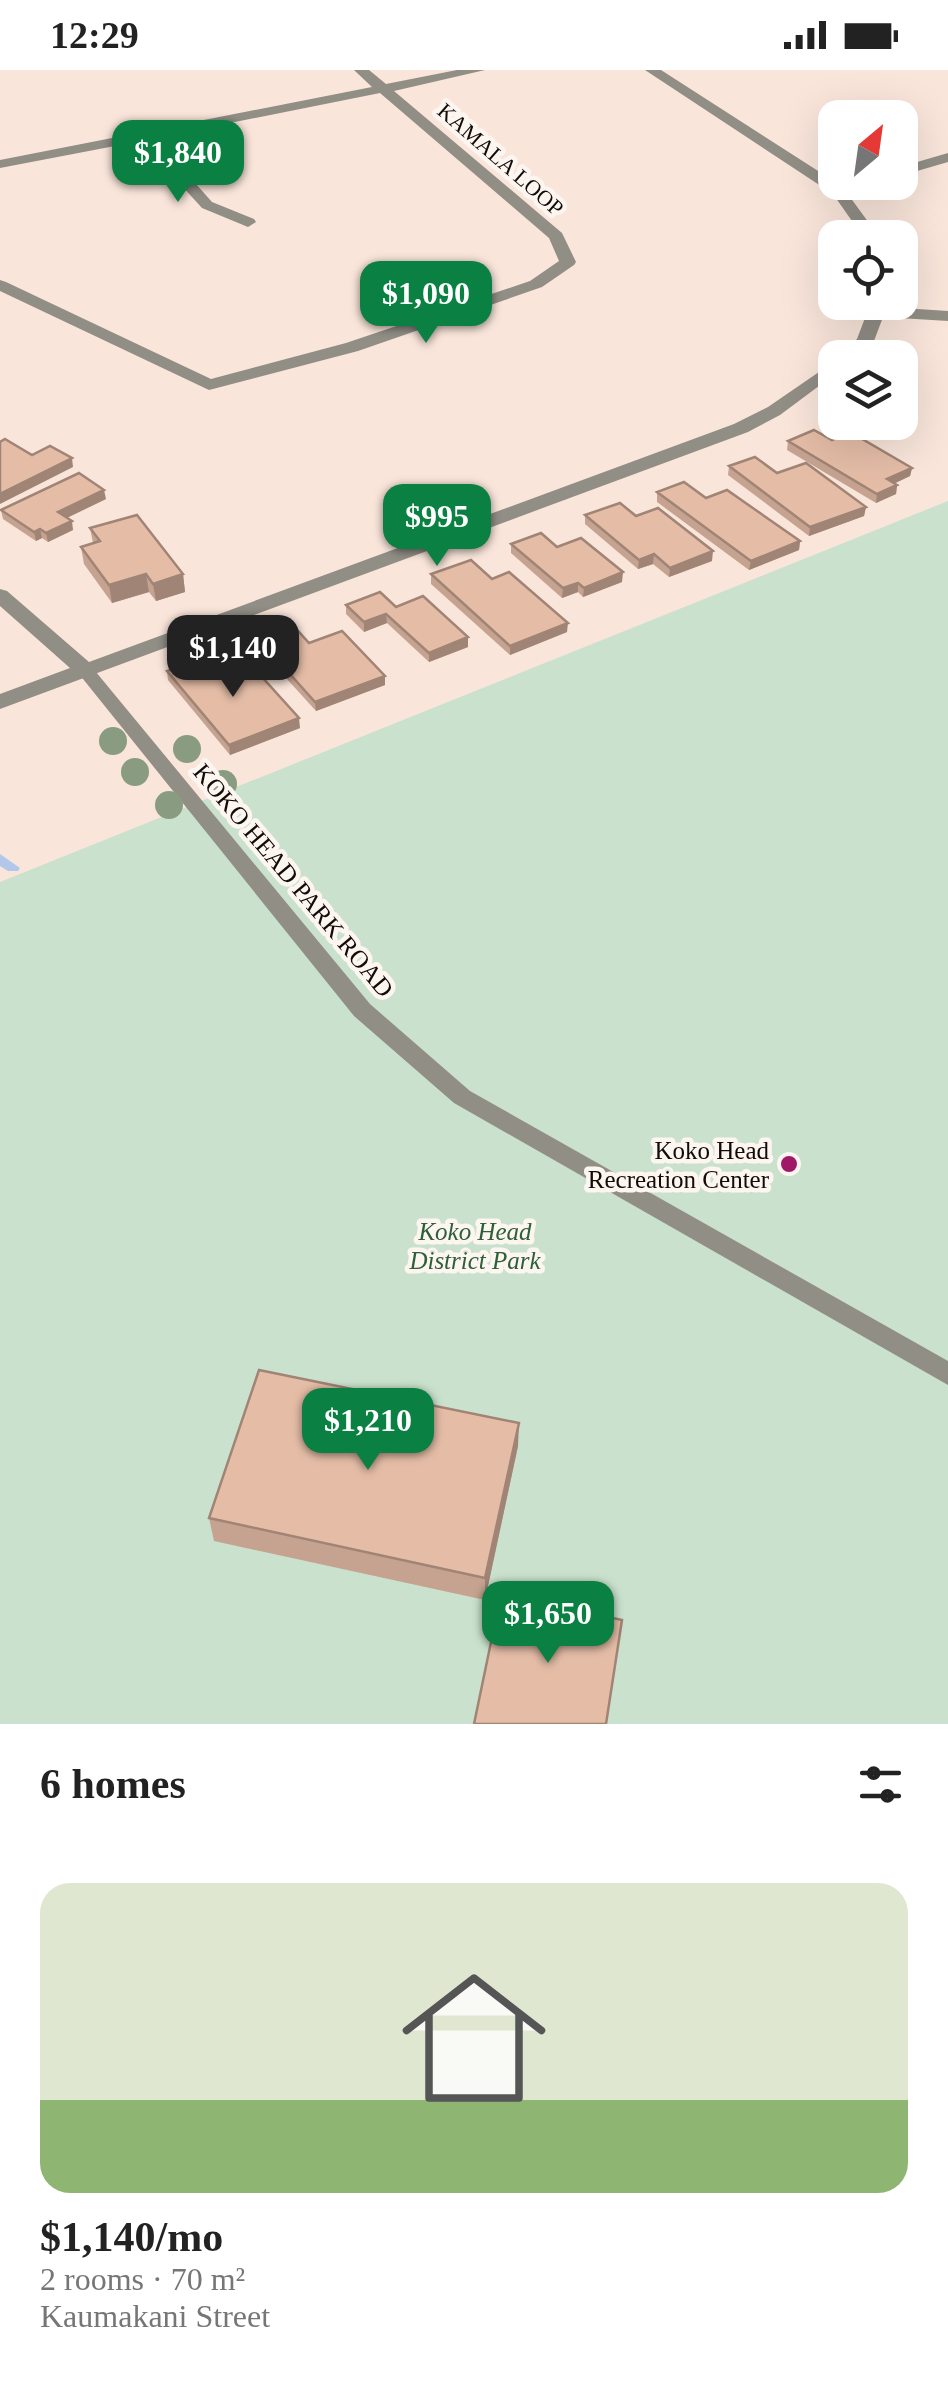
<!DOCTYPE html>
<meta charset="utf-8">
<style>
body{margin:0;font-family:"Times New Roman",serif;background:#f6f6f6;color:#222;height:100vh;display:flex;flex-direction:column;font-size:38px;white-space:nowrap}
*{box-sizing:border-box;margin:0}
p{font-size:32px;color:#767676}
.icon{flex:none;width:55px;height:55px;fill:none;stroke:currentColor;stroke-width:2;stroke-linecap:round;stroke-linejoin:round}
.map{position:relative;height:1654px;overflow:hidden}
.drawer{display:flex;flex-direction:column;background:#fff;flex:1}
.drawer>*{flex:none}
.needle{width:65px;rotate:29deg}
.buttons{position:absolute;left:818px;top:30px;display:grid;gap:20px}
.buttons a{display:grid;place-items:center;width:100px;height:100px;border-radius:20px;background:#fff;box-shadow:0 10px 40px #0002;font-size:50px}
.price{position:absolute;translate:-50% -85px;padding:0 22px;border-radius:20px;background:#0b8043;color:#fff;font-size:32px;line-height:65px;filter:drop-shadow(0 2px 5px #0008)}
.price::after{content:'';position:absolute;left:50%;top:60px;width:30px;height:22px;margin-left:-15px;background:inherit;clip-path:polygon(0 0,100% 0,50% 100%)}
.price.on{background:#222;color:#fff}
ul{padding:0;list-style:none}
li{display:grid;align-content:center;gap:20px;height:530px;padding:0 40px}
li+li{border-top:2px solid #e0e0e0}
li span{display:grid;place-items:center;height:310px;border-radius:30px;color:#555}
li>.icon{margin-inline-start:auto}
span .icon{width:180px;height:180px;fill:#fffc;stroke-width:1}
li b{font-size:42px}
h2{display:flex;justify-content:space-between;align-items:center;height:120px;padding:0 40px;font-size:42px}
.status{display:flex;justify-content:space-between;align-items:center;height:70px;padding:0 50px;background:#fff;direction:ltr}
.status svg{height:28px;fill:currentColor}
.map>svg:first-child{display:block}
</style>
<div class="status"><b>12:29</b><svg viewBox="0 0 49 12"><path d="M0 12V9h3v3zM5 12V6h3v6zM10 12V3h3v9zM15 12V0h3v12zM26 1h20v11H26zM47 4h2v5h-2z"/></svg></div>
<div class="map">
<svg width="948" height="1654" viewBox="0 0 948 1654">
<rect width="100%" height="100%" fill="#f9e5da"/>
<path fill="#cae2cd" d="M 948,431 L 948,1654 L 0,1654 L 0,812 Z"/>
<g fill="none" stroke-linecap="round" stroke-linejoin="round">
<path fill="#b2c8eb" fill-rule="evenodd" d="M 0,784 L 20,798 L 18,801 L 8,801 L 0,796 Z"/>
<path fill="#918e86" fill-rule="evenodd" d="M 85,595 L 91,596 L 370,934 L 470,1021 L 948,1291 L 948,1315 L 454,1033 L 354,946 L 79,604 L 76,600 Z"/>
<path fill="#918e86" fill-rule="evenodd" d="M 354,0 L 369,0 L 386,14 L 457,0 L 485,0 L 394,21 L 562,163 L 576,192 L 574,195 L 542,217 L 358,281 L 209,320 L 0,221 L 0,210 L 6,212 L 211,309 L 346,273 L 530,211 L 559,191 L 549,168 L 380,23 L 155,68 L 212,132 L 254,149 L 256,152 L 248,157 L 202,138 L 141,71 L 0,98 L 0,90 L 372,17 Z
M 645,0 L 661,0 L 840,115 L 873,112 L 847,123 L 880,168 L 864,168 L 833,124 Z
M 948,83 L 948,92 L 900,106 L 900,97 Z
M 871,232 L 888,232 L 886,237 L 948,241 L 948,251 L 883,247 L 874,271 L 856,288 L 837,288 L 857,269 Z
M 835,291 L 835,304 L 780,345 L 748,362 L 0,639 L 0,624 L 70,598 L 0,536 L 0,519 L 7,521 L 89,592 L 734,354 L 768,337 Z"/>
</g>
<g fill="#899c81">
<circle cx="113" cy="671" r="14"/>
<circle cx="187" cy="679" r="14"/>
<circle cx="135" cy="702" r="14"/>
<circle cx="223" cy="714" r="14"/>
<circle cx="169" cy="735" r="14"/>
</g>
<path fill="#c5a390" d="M 832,370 L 912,398 L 910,406 L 895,413 L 897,415 L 896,424 L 876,433 L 787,380 L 788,371 Z
M 729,396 L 866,437 L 864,446 L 809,466 L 728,405 Z
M 657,422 L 706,428 L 800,471 L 799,480 L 749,500 L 657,432 Z
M 106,429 L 67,448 L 73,460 L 48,472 L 42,468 L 36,471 L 3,449 L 1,440 Z
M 585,445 L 636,446 L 712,491 L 669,507 L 653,494 L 638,499 L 585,454 Z
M 90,458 L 183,504 L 185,522 L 156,531 L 149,522 L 112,533 L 84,494 L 81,477 L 93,473 Z
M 511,474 L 557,477 L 622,512 L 583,527 L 578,522 L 562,528 L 511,483 Z
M 431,504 L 492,509 L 567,562 L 510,585 L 431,514 Z
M 346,535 L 396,537 L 468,577 L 429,592 L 387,553 L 364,562 L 346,544 Z
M 256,566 L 309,573 L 385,615 L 316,641 L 257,576 Z
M 167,601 L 223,606 L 300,658 L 230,685 L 168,610 Z
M 518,1376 L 485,1530 L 214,1471 L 209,1448 Z"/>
<path fill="#a08475" d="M 72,388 L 73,397 L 0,434 L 0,424 Z
M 912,398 L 910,406 L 885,418 L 887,409 Z
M 897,415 L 896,424 L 876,433 L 877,424 Z
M 104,420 L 106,429 L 60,451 L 58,442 Z
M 866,437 L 864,446 L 809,466 L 810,457 Z
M 72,451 L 73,460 L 48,472 L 46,463 Z
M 40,459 L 42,468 L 36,471 L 34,462 Z
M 800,471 L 799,480 L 749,500 L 751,491 Z
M 713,481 L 712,491 L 669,507 L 670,498 Z
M 654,484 L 653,494 L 638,499 L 639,490 Z
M 623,502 L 622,512 L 583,527 L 584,518 Z
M 146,504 L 149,522 L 112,533 L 109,515 Z
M 183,504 L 185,522 L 156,531 L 153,514 Z
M 578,513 L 578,522 L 562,528 L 563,518 Z
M 386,544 L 387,553 L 364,562 L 364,552 Z
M 568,553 L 567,562 L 510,585 L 510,576 Z
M 468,567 L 468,577 L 429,592 L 429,583 Z
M 385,606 L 385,615 L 316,641 L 315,632 Z
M 299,648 L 300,658 L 230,685 L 229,675 Z
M 519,1353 L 518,1376 L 485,1530 L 485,1508 Z"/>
<path fill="#e5bda7" stroke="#a08475" stroke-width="2.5" d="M 814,360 L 832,370 L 850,362 L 912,398 L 887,409 L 897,415 L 877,424 L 788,371 Z
M 5,369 L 32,385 L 50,376 L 72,388 L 0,424 L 0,372 Z
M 755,387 L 777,403 L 806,393 L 866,437 L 810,457 L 729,396 Z
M 79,403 L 104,420 L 58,442 L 72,451 L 46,463 L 40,459 L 34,462 L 1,440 Z
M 684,412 L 706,428 L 727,420 L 800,471 L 751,491 L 657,422 Z
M 620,433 L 636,446 L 658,438 L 713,481 L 670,498 L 654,484 L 639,490 L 585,445 Z
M 137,445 L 183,504 L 153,514 L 146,504 L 109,515 L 81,477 L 100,471 L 90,458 Z
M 541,463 L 557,477 L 581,468 L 623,502 L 584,518 L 578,513 L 563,518 L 511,474 Z
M 471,490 L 492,509 L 509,502 L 568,553 L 510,576 L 431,504 Z
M 380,522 L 396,537 L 423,526 L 468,567 L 429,583 L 386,544 L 364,552 L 346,535 Z
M 291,553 L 309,573 L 342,561 L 385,606 L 315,632 L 256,566 Z
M 206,587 L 223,606 L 252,596 L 299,648 L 229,675 L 167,601 Z
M 259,1300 L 519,1353 L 485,1508 L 209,1448 Z
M 501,1524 L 622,1550 L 606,1654 L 474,1654 Z"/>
<circle fill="#a01967" stroke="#fdf5f0" stroke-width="4" cx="789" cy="1094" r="10"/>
<g text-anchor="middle" stroke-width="9" stroke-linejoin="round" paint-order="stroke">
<g font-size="22" fill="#120c08" stroke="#fdf5f0">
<text transform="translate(501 89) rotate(41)" y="8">KAMALA LOOP</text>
</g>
<g font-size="25" fill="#120c08" stroke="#fdf5f0">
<text transform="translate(294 810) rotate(50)" y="9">KOKO HEAD PARK ROAD</text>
</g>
<g font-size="25" fill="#120c08" stroke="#fdf5f0" text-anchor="end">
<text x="769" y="1089">Koko Head<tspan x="769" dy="29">Recreation Center</tspan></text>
</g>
<g font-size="25" font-style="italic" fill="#2d6039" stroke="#fdf5f0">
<text x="475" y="1170">Koko Head<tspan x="475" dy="29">District Park</tspan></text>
</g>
</g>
</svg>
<div class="buttons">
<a><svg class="needle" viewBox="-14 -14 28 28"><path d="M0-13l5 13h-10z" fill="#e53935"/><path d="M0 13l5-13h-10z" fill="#767676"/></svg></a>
<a><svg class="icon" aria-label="locate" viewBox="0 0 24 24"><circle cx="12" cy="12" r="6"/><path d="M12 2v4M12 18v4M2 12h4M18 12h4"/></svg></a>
<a><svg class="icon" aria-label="layers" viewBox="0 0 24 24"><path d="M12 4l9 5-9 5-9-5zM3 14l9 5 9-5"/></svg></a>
</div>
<b class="price" style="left:178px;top:135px">$1,840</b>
<b class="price" style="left:426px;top:276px">$1,090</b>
<b class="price" style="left:437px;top:499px">$995</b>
<b class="price on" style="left:233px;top:630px">$1,140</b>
<b class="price" style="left:368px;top:1403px">$1,210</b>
<b class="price" style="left:548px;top:1596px">$1,650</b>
</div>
<section class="drawer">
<h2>6 homes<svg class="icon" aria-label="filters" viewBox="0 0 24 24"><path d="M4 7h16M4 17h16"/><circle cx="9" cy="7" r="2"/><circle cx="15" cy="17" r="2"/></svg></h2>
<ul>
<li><span style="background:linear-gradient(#dfe7d0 70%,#8fb573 0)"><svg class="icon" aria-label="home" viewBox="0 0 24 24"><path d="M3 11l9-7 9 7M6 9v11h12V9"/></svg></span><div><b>$1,140/mo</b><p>2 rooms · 70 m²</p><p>Kaumakani Street</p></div></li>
</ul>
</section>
